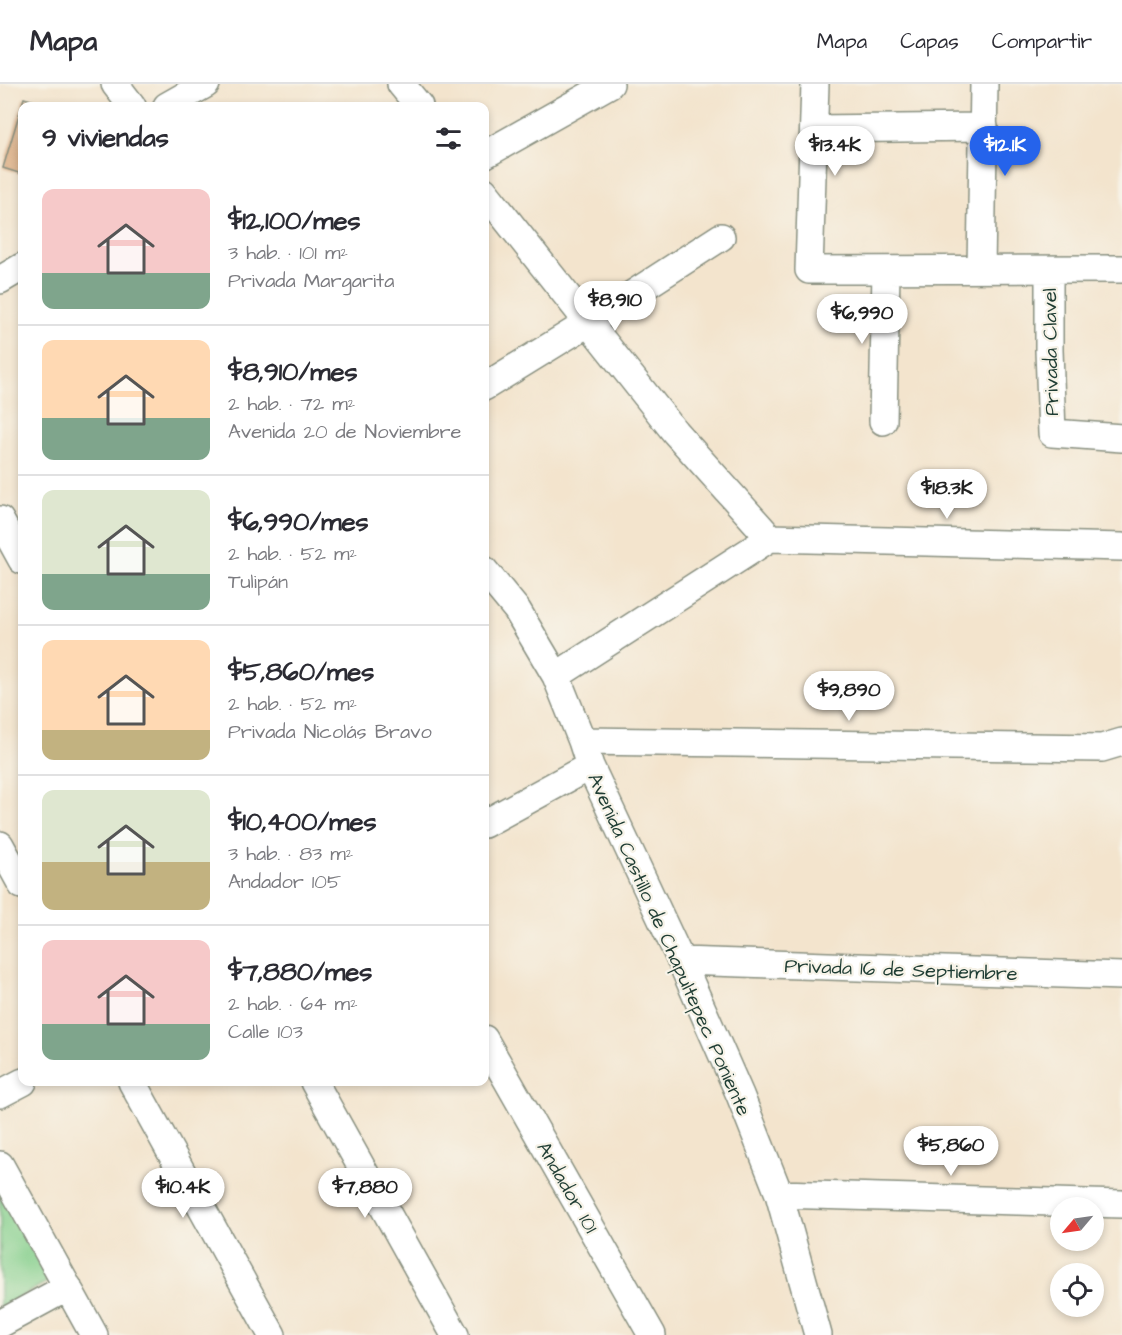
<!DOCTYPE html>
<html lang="es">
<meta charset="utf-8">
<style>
body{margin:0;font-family:"Architects Daughter",sans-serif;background:#f7f7f7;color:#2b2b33;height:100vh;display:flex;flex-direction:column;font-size:22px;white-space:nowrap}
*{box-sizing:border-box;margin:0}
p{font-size:20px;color:#7c7c81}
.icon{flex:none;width:33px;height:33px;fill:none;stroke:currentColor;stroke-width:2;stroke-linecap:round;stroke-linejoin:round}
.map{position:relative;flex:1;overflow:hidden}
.side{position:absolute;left:18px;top:18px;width:471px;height:984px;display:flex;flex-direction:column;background:#fff;border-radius:12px;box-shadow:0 3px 9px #0003}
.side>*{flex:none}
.needle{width:39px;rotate:241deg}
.fabs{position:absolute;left:1050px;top:1113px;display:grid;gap:12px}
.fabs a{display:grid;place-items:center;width:54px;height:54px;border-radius:50%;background:#fff;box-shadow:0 3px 9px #0003;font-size:30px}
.price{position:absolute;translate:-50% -51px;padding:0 14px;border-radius:21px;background:#fff;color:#222;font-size:20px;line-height:39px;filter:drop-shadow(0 2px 3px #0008)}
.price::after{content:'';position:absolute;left:50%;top:36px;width:18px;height:14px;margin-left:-9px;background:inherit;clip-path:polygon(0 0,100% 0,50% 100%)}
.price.current{background:#2563eb;color:#fff}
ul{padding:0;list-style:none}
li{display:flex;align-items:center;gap:18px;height:150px;padding:0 24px}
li+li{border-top:2px solid #e1e1e2}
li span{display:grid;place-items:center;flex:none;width:168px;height:120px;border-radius:12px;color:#555}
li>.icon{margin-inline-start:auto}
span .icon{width:72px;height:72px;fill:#fffc;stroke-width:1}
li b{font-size:26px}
h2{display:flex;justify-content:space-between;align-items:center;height:72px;padding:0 24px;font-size:26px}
header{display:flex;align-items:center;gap:36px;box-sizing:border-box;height:84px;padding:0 30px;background:#fff;border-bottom:2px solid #e1e1e2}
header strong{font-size:28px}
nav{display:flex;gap:33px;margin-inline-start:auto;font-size:21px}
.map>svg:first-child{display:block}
</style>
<header>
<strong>Mapa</strong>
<nav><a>Mapa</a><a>Capas</a><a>Compartir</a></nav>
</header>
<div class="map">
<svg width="1122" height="1251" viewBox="0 0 1122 1251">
<rect width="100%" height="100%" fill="#f7f3e8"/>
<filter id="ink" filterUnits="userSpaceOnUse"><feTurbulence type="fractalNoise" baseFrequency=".0167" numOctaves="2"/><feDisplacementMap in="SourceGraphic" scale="12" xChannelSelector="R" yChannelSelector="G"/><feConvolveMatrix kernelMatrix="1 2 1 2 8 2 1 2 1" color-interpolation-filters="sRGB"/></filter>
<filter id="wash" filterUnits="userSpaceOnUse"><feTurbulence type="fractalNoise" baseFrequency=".008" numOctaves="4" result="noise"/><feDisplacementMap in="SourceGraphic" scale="24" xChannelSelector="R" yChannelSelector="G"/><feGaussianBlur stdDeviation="1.35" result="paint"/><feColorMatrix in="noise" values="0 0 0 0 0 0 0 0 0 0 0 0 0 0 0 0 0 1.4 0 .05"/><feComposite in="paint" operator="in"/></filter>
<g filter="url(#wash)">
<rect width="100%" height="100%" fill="#f3e4cd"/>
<path fill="#84cf8c" stroke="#528660" stroke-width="1.5" d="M 0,1082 L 60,1191 L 0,1224 Z"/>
<g id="blocks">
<path fill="#d6a374" d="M 24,14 L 52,22 L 22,22 L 22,90 L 3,84 Z"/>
</g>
</g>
<g filter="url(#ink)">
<use href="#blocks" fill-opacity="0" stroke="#899080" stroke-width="1.5"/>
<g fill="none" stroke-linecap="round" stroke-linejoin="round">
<defs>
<path id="minor" d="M 115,0 L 132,22
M 401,0 L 419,22
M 815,0 L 809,186 L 1122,185
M 167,22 L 206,0
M 814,45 L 984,43
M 484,71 L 610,0
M 484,107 L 675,348 L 770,454
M 981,185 L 984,0
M 1049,186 L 1049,266 L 1052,349 L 1122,354
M 0,196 L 22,183
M 484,303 L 588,239 L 721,153
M 883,337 L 886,186
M 0,436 L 22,476
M 484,486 L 517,526 L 556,592 L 582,657 L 590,682 L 681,877 L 740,1011 L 779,1110 L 818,1251
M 556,592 L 770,454 L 1122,463
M 582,657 L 1102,664 L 1122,658
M 484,740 L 590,682
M 0,761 L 22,801
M 681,877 L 1122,892
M 484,955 L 652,1251
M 132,998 L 272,1251
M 314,998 L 455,1251
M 0,1010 L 23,998
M 0,1081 L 94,1251
M 779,1110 L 1122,1120
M 0,1240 L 68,1203"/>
</defs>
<use href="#minor" stroke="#899080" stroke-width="30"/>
<use href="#minor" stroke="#fff" stroke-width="27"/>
</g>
</g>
<g text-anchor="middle" stroke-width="4.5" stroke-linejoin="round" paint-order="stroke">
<g font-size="20" fill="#1f3d34" stroke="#f7f3e8">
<text transform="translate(1050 268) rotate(-91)" y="7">Privada Clavel</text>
<text transform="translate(670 860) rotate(66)" y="7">Avenida Castillo de Chapultepec Poniente</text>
<text transform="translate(901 885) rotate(2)" y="7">Privada 16 de Septiembre</text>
<text transform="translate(568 1103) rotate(60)" y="7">Andador 101</text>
</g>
</g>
</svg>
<div class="fabs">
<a><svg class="needle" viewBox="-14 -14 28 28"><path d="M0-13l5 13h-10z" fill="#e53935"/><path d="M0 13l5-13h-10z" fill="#7c7c81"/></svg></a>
<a><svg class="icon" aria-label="locate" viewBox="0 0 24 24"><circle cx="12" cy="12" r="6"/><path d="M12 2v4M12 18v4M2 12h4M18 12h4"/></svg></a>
</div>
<b class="price" style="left:835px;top:93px">$13.4K</b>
<b class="price current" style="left:1005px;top:93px">$12.1K</b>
<b class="price" style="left:615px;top:248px">$8,910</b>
<b class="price" style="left:862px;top:261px">$6,990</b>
<b class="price" style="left:947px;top:436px">$18.3K</b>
<b class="price" style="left:849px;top:638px">$9,890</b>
<b class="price" style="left:951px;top:1093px">$5,860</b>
<b class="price" style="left:183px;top:1135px">$10.4K</b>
<b class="price" style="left:365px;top:1135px">$7,880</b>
<section class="side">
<h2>9 viviendas<svg class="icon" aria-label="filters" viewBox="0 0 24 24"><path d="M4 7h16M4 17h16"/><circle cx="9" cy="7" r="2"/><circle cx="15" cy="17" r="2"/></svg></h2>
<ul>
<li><span style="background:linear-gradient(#f6c9c9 70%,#7fa58c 0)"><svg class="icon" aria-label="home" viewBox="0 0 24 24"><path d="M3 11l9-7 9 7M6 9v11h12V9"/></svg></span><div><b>$12,100/mes</b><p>3 hab. · 101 m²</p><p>Privada Margarita</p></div></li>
<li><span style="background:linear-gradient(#ffd9b3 65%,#7fa58c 0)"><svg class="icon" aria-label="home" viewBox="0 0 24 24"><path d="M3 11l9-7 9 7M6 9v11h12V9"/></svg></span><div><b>$8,910/mes</b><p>2 hab. · 72 m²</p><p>Avenida 20 de Noviembre</p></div></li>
<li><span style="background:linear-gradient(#dfe7d0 70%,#7fa58c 0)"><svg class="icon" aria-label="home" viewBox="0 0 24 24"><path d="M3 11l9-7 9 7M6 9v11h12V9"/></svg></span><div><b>$6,990/mes</b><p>2 hab. · 52 m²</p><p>Tulipán</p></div></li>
<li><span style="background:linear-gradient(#ffd9b3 75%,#c2b280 0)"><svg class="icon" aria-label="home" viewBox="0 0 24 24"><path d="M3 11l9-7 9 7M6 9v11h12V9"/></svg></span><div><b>$5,860/mes</b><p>2 hab. · 52 m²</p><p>Privada Nicolás Bravo</p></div></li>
<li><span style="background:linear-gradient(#dfe7d0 60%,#c2b280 0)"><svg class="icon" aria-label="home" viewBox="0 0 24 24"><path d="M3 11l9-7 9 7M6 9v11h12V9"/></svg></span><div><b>$10,400/mes</b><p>3 hab. · 83 m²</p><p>Andador 105</p></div></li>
<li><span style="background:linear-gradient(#f6c9c9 70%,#7fa58c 0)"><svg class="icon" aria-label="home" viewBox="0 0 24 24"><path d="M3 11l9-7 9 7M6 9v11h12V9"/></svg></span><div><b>$7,880/mes</b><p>2 hab. · 64 m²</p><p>Calle 103</p></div></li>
</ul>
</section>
</div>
